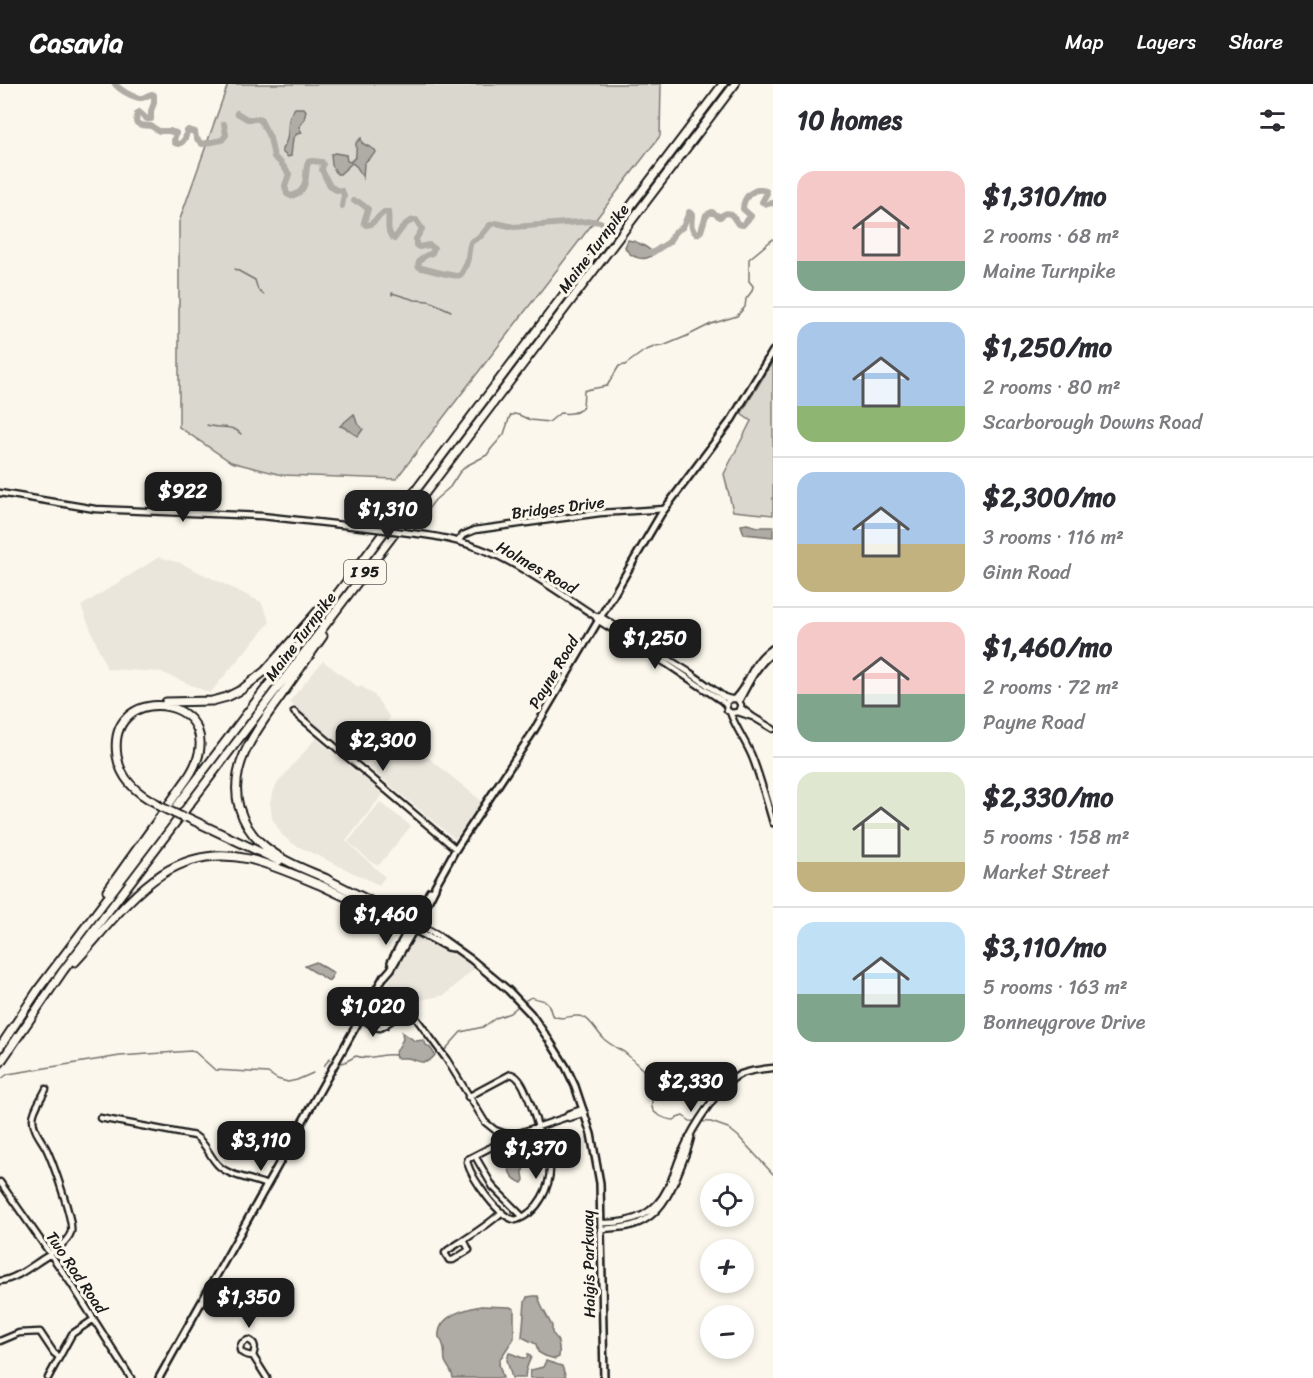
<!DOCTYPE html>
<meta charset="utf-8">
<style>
body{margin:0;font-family:Sriracha,sans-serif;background:#f7f7f7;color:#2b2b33;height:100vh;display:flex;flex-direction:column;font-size:22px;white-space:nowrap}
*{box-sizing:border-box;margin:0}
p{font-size:20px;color:#7c7c81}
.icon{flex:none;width:33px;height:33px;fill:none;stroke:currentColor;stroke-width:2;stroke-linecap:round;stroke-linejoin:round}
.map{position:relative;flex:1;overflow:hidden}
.panel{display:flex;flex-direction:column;background:#fff;width:540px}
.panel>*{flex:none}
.fabs{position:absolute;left:700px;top:1089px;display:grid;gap:12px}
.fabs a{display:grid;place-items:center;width:54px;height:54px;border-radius:50%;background:#fff;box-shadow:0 3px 9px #0003;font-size:30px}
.price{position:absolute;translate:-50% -51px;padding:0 14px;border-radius:12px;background:#1c1c1c;color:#fff;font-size:20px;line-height:39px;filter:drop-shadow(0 2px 3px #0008)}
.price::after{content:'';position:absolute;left:50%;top:36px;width:18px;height:14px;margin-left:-9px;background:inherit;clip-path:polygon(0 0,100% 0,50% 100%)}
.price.current{background:#222;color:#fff}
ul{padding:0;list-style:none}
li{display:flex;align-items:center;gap:18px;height:150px;padding:0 24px}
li+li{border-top:2px solid #e1e1e2}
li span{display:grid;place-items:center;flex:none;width:168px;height:120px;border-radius:18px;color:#555}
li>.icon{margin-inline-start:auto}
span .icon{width:72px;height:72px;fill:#fffc;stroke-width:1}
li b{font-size:26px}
h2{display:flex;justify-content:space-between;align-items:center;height:72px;padding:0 24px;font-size:26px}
header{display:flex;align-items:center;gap:36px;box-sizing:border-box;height:84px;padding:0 30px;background:#1c1c1c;color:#fff}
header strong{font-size:28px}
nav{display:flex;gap:33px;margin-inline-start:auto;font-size:21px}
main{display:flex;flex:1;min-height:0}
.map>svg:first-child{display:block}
</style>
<header>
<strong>Casavia</strong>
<nav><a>Map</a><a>Layers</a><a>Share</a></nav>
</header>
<main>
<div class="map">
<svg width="773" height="1294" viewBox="0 0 773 1294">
<rect width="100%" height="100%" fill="#fbf7ec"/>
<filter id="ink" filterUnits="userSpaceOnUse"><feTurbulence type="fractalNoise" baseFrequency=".0167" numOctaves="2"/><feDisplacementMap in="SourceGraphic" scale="12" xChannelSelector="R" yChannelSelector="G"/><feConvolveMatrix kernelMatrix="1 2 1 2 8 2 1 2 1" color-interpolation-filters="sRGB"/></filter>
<g filter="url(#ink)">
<path fill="#eae6dc" d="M 159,473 L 180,479 L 261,518 L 270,538 L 210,609 L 161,588 L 107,585 L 81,522 Z
M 323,577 L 359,604 L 361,602 L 374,611 L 390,634 L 356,674 L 289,618 Z
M 399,650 L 483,718 L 455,755 L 369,684 Z
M 316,654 L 383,710 L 346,757 L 385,793 L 379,801 L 293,760 L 282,751 L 272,734 L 270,718 L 276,701 Z
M 380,718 L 411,742 L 379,781 L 374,780 L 348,758 Z
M 416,852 L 461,872 L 476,883 L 445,911 L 410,918 L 399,914 L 386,903 Z"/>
<path fill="#dad7ce" stroke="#7b7a75" stroke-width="1.5" d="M 228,0 L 661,0 L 660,52 L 396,395 L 282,391 L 231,378 L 179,343 L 179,138 Z
M 773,277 L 773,431 L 733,427 L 724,390 L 751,337 L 741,330 Z"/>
<path fill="#afaca5" stroke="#74726e" stroke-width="1.5" d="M 295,24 L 304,24 L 306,27 L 304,36 L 299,43 L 302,49 L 297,50 L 293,54 L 291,72 L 288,73 L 282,68 L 282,65 C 293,52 283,37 295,24 Z
M 361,54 L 362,59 L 375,66 L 376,68 L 364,79 L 363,94 L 357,83 L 352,79 L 340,90 L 337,90 L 332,81 L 331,70 L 335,69 L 346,71 L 347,77 L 350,78 C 358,73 356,68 356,59 Z
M 628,156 C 636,157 649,163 653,170 C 645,179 629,173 625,163 Z
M 354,330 L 357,339 L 363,345 L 358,352 C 352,350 346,343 340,342 Z
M 747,440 L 758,443 L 773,443 L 773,453 L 744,450 L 741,441 Z
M 316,878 L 334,889 L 329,897 L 306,883 L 305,882 Z
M 402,948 L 415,957 L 424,956 L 426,961 C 431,963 432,966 435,971 C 425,984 419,976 407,974 C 403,974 400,974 396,974 L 395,970 L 403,955 Z
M 519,1057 L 524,1077 L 523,1089 L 524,1096 L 522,1099 C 504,1091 511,1082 505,1066 L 509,1058 Z
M 534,1212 L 538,1212 L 542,1223 L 552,1242 L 552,1249 C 559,1255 560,1264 559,1273 L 555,1275 L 545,1272 L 538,1268 L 536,1260 L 522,1253 L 525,1218 L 527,1213 Z
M 481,1222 L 510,1223 L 514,1225 L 514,1254 L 500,1275 L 499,1280 L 503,1294 L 453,1294 C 452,1286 447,1283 445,1277 C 444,1270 445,1264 442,1258 C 439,1252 438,1255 439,1249 C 441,1230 467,1225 481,1222 Z
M 509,1269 C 515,1270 521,1275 527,1274 L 528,1270 L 531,1273 C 528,1282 525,1283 525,1294 L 512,1294 L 507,1276 Z
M 546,1277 L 562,1282 L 566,1294 L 530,1294 L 531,1286 L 543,1283 Z"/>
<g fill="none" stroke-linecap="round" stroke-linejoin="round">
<path stroke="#74726e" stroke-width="1.5" d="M 235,185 L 255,196 L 258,206 L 264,211
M 392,211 L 392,209 L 415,216 L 429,217 L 451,227
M 207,341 C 218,345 232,340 241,350
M 423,436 L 425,429 L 435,416 L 450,403 L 459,389 L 466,382 L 487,371 L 491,365 L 504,350 L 510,332 L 514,330 L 519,331 L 530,336 L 549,338 L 560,329 C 568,330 578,330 583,323 L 584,307 C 591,304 600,304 607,302 L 619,282 L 625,281 L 644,267 L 654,263 L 663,262 L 687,252 L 711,240 L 737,232 L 745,223 L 746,215 L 752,207 L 753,202 L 749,197 L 749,175 L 773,155
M 526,916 C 533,912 529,913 537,915 C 551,918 547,918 552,931 C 563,938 571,929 583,933 C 591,935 597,949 605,956 C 611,961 617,964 624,968 C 630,972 635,979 641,984 C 644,987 649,989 652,992 C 660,1005 644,1022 657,1030 C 663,1034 668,1036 674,1036 L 677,1034 L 683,1032 L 690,1037 L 711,1038 L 728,1044 L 738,1052 L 773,1090
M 444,967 L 461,948 L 483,943 L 496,934 L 510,929 L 517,923
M 341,979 L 345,978 L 356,972 C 369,977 381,969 395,971
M 324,982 L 330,974
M 1,995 L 8,990 L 120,972 L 191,967 L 195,968 L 215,986 L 268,989 L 277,995 L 288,998 L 297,996 L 313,989"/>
<path stroke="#afaca5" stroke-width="6" d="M 115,0 C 120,6 135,15 142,14 C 145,13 148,11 152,10 L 154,11 L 154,19 L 151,27 L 151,35 L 147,35 L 139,28 L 137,30 L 136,38 L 140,41 L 151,42 L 159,47 L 169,47 L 176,49 L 174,57 L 175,59 L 179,60 C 185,57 186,53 187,47 L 188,46 L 195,48 L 196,54 L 202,60 L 222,56 L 226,51 L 224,40
M 237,29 L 247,35 L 260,35 L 270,54 L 274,73 L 281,79 L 289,90 L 285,102 L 287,110 L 291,112 C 310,107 304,91 308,78 L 312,77 L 322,78 L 323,80 L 322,86 C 327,96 329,106 342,107 L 344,111 L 342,122
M 354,117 L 359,118 L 368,125 L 364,138 L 366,141 L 371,140 L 384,128 L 388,128 C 390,137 385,148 394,155 C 400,148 405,136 416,136 L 422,145 L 416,155 L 416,161 L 419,163 L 429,161 L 434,164 L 432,169 C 426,171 419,174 418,182 L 421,184 C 428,185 456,194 460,191 C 463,189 468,177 468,173 C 469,167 469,163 471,158 L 481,152 L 490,141 L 496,139 L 514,143 L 592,137 L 600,138 L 606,142
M 645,169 L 652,169 L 669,158 L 675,148 L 683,143 L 689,128 L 692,130 C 692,138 689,144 697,150 L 701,147 L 706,131 L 712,128 L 720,133 C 730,124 733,133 738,140 L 743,141 L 751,132 L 743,125 C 743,113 754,102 766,107 L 767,109 L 762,118 L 767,120 L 773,119"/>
<defs>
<path id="minor" d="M 0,409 L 95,425 L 262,432 L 370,444
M 410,449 C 441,452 471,459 500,473 C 533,489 564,512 595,532 L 601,533 L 689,588 L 724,613 L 730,615 L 737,615 L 741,621 L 738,628 L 731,629 L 727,626 L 726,619 L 730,615
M 458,457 L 463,451 L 475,446 L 600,429 L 665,425
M 596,534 L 599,537 L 667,580 L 722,617 L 726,621
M 735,614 C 750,599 752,575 773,564
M 739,617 C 748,601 757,580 773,569
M 740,623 L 753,633 L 773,645
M 294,628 L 456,765
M 730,628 C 736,645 747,659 753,675 C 761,696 767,718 773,739
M 738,628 L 753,633
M 363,929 L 386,941
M 361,934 L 375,943 L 380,944 L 405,928 L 413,930 L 447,976 L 485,1038 L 495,1046 L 506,1050 L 516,1050 L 567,1033 L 568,1030 L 583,1025
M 468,1013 L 511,990 C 519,992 524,1003 527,1011 C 532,1022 535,1034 539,1046 C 543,1057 549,1069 550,1081 C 551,1103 538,1129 516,1136 C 498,1134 472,1094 467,1078 L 468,1075 L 499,1059 L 502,1055 L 504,1049
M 567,1033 L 569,1034 L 585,1029
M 100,1034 L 195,1052 C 206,1059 209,1072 218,1081 C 228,1092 253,1095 267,1101
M 475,1072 L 493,1103 L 523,1133
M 0,1098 L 72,1201 L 131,1294
M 601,1139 C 630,1140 654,1132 667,1105 C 674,1092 677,1079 683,1066 C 692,1045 720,999 741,990 C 751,986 762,985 773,984
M 602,1145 C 611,1144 621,1144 630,1142 C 658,1135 671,1109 680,1085 C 684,1074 689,1064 691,1053
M 464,1156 L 469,1166 L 453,1176 L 449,1176 L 445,1169 L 448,1166 C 467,1154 485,1144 502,1128
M 0,1197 C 15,1195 29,1184 41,1176 C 50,1171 68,1158 71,1148 C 74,1137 52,1076 46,1064 C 41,1055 33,1046 33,1035 C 33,1025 42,1014 46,1005
M 248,1256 C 257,1259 255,1265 253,1272 C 245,1271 236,1269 242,1259 Z
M 0,1257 L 19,1249 L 40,1248 L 54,1269 L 59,1273
M 253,1272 L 267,1294
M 48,1294 L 72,1250 L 94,1235"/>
<path id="major" d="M 413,838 L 437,851 L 472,876 L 508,906 L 531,930 L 549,956 L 566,983 L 575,1002 L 591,1050 L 600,1099 L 604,1294
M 411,844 L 447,863 L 453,864
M 391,878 L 412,838 L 430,807
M 384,893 L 391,885 L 417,840 L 435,804 L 435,802 L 454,768 L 533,648 L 661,430 L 732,335 L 773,267
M 159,1294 L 384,892"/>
<path id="highway" d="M 323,552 C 308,573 293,595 278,616 C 256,647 228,682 239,723 C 243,736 250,749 260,758 C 278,776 305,785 327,795
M 166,618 L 212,617 L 227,613 L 241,606 L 265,587 L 323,521
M 184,732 L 279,777
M 326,795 L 412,838
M 318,800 L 409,843
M 107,807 L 187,695 C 242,614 105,591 117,672 C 121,696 137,710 158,720
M 75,878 C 124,825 165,756 249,775 C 274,781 298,792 322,802
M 0,963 L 40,903 L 723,0
M 0,979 L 63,887 L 735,0"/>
</defs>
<use href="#minor" stroke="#1c1c1c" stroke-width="9"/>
<use href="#major" stroke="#1c1c1c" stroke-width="10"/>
<use href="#highway" stroke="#1c1c1c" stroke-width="11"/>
<use href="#minor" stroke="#fbf7ec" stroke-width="4.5"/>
<use href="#major" stroke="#fbf7ec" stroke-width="5"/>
<use href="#highway" stroke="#fbf7ec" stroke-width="7"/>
<defs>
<path id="minor-bridge" d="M 370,444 L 410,449"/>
<path id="highway-bridge" d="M 157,721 L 184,734"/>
</defs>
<use href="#minor-bridge" stroke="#1c1c1c" stroke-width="9" stroke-linecap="butt"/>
<use href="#highway-bridge" stroke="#1c1c1c" stroke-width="11" stroke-linecap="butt"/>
<use href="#minor-bridge" stroke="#fbf7ec" stroke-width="4.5"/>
<use href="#highway-bridge" stroke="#fbf7ec" stroke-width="7"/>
</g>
</g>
<g text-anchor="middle" stroke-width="6" stroke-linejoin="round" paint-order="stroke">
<rect fill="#fbf7ec" stroke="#5f5e5a" stroke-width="1.5" x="344" y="476" width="42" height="24" rx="4.5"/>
<g font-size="15" font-weight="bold" fill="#1c1c1c">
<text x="365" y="493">I 95</text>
</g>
<g font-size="16" fill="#1c1c1c" stroke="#fbf7ec">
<text transform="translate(593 164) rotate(-53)" y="6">Maine Turnpike</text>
<text transform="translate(558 423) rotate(-7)" y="6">Bridges Drive</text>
<text transform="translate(537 483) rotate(30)" y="6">Holmes Road</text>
<text transform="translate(300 552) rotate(-53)" y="6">Maine Turnpike</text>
<text transform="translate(553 588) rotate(-59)" y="6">Payne Road</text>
<text transform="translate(588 1180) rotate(-91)" y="6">Haigis Parkway</text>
<text transform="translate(77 1188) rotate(56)" y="6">Two Rod Road</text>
</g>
</g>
</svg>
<div class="fabs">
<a><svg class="icon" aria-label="locate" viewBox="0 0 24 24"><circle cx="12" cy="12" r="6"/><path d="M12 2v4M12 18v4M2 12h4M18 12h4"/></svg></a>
<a>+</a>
<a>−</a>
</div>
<b class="price" style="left:183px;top:439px">$922</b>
<b class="price current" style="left:388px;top:457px">$1,310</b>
<b class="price" style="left:655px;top:586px">$1,250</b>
<b class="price" style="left:383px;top:688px">$2,300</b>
<b class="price" style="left:386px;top:862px">$1,460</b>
<b class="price" style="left:373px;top:954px">$1,020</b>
<b class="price" style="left:691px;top:1029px">$2,330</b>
<b class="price" style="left:261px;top:1088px">$3,110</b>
<b class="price" style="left:536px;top:1096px">$1,370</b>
<b class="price" style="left:249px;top:1245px">$1,350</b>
</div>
<section class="panel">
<h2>10 homes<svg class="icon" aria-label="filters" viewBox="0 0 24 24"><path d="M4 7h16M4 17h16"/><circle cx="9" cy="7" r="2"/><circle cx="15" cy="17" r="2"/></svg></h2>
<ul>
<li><span style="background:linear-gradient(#f6c9c9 75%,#7fa58c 0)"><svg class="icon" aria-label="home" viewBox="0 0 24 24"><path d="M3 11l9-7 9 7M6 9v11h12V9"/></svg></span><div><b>$1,310/mo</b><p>2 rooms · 68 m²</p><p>Maine Turnpike</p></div></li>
<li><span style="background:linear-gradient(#a9c7e8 70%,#8fb573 0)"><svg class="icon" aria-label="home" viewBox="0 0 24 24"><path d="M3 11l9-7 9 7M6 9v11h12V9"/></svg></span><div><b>$1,250/mo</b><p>2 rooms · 80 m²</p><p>Scarborough Downs Road</p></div></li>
<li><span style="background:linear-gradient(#a9c7e8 60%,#c2b280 0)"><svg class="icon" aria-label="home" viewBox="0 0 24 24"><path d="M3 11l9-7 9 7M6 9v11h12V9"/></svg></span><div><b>$2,300/mo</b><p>3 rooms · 116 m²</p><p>Ginn Road</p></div></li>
<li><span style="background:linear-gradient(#f6c9c9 60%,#7fa58c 0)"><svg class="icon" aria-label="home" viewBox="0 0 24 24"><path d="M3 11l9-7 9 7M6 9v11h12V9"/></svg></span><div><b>$1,460/mo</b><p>2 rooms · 72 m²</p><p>Payne Road</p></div></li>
<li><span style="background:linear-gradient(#dfe7d0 75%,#c2b280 0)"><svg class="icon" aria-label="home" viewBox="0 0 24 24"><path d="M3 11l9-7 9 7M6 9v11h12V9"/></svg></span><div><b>$2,330/mo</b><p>5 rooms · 158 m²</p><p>Market Street</p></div></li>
<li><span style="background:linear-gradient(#bfe0f5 60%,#7fa58c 0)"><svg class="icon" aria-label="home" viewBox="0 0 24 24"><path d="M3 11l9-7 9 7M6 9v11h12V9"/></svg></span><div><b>$3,110/mo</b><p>5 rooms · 163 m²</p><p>Bonneygrove Drive</p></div></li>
</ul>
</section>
</main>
